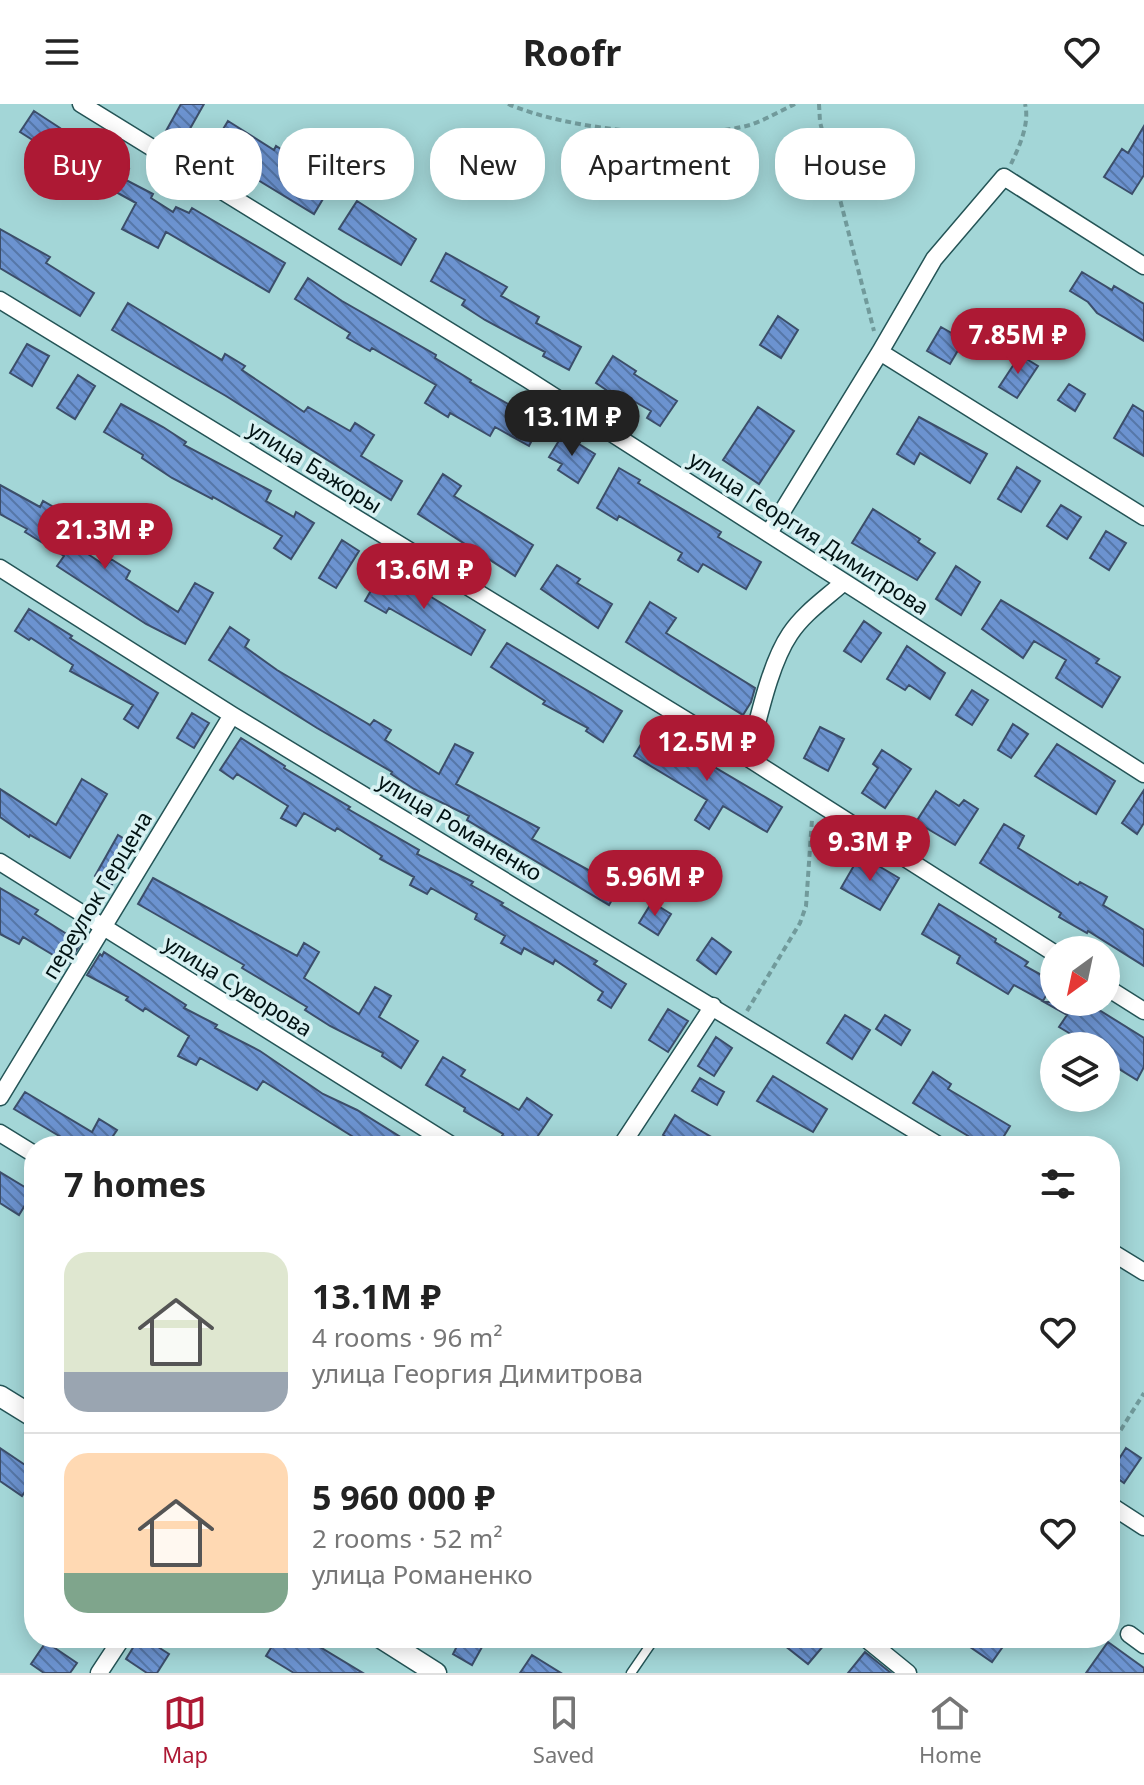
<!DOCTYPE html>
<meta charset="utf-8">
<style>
body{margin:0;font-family:"Noto Sans",sans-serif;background:#f2f2f2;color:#222;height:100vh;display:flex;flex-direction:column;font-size:30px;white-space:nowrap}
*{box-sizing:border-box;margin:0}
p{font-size:26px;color:#767676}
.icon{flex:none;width:44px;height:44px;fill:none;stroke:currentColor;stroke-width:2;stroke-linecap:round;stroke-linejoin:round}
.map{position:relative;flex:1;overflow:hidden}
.side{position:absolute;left:24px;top:1032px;width:1096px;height:512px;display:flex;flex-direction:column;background:#fff;border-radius:32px;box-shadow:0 4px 20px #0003}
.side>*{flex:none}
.top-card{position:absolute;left:24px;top:24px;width:1096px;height:72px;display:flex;gap:16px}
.needle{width:52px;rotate:213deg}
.tools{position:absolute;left:1040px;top:832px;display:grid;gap:16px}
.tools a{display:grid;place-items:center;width:80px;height:80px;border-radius:50%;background:#fff;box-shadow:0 4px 20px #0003;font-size:40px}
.price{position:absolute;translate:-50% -68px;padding:0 18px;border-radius:28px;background:#ad1934;color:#fff;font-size:26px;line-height:52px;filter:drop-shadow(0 2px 4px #0008)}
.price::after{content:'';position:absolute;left:50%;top:48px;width:24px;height:18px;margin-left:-12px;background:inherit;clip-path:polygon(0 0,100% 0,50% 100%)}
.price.current{background:#222;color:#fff}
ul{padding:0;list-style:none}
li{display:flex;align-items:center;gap:24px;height:200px;padding:0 40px}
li+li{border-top:2px solid #e0e0e0}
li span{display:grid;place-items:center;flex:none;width:224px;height:160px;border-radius:24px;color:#555}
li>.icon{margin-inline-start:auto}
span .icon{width:96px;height:96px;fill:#fffc;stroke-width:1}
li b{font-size:34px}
h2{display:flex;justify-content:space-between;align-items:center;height:96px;padding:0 40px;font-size:34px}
.chip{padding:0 28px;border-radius:32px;background:#fff;box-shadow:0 4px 20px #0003;font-size:28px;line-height:72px}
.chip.current{background:#ad1934;color:#fff}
header{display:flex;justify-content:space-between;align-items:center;height:104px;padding:0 40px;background:#fff;font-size:36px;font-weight:700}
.tabs{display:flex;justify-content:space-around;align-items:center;height:112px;border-top:2px solid #e0e0e0;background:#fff;font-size:22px;color:#767676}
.tabs a{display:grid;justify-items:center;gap:4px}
.tabs .current{color:#ad1934}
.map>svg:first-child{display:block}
</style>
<header><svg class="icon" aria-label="menu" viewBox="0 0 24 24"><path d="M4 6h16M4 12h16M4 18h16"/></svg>Roofr<svg class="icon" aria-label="heart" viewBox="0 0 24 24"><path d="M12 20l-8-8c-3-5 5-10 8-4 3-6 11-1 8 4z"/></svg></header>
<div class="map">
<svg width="1144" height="1569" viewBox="0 0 1144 1569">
<defs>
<pattern id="building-back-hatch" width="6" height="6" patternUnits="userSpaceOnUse" patternTransform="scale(2)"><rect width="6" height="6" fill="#6c93d0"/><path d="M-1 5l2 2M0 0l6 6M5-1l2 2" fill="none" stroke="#5677a8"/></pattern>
</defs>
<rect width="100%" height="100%" fill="#a3d6d7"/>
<path fill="url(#building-back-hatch)" stroke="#3c4e6a" stroke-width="2" d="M 181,0 L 204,0 L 183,37 L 166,27 Z
M 34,7 L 60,24 L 47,45 L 20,28 Z
M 228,17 L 274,46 L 276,42 L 333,78 L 314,110 L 210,47 Z
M 1144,22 L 1144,71 L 1132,90 L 1104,73 L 1122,45 L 1128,49 Z
M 109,54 L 129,65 L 124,75 L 153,90 L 151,94 L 173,108 L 176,103 L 189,109 L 192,104 L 285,159 L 269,188 L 166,128 L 158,144 L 122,125 L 136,99 L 96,77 Z
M 357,97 L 416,135 L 401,161 L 339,125 Z
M 0,125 L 50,153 L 46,159 L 94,189 L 80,212 L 0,164 Z
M 446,149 L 507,183 L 501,192 L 539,213 L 536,219 L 581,243 L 569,266 L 543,252 L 545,248 L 485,216 L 462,201 L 465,196 L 431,177 Z
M 1082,168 L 1112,186 L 1114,182 L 1144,200 L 1144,237 L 1097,209 L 1088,198 L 1070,187 Z
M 308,174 L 342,197 L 436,251 L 435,254 L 471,276 L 470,278 L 541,319 L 529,342 L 495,323 L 490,332 L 450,309 L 448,313 L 425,299 L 436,281 L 372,244 L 370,247 L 347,234 L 350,229 L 295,195 Z
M 128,199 L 222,256 L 225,250 L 245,262 L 242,266 L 304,308 L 308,303 L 350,327 L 355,319 L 374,331 L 361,352 L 402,377 L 391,396 L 226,292 L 112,226 Z
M 778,212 L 798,226 L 781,254 L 760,241 Z
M 941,223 L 964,236 L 950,260 L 927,247 Z
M 27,240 L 49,252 L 32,282 L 10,269 Z
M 1020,251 L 1038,262 L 1017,294 L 999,283 Z
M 613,252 L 636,267 L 634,270 L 677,297 L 660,322 L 647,314 L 651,307 L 630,295 L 627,300 L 596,279 Z
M 78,271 L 95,282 L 75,315 L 57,304 Z
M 1069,280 L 1085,290 L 1075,307 L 1058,296 Z
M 121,300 L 163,323 L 186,338 L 184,341 L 271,387 L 266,397 L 294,413 L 296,408 L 314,419 L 291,455 L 274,444 L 282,432 L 213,393 L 212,395 L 172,374 L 142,354 L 143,351 L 104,328 Z
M 1133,301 L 1144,308 L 1144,352 L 1114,334 Z
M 758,303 L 794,327 L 759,380 L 723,356 Z
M 919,313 L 987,350 L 970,379 L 920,349 L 914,360 L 897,350 Z
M 563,330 L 595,350 L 578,379 L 558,366 L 562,360 L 549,353 Z
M 1017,363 L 1040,377 L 1021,408 L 998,395 Z
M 619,364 L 640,376 L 638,379 L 721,428 L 718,433 L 761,458 L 746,485 L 703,460 L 698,468 L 678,456 L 682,449 L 619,412 L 617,416 L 597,404 Z
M 443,370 L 461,382 L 454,392 L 533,441 L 515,472 L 418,410 Z
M 0,381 L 40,403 L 43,397 L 64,409 L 53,427 L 106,462 L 111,455 L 130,467 L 126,475 L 178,508 L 195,479 L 213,489 L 185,540 L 146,520 L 57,462 L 64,452 L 25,428 L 27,425 L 0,410 Z
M 1061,401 L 1081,413 L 1067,435 L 1047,422 Z
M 873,405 L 920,435 L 918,438 L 935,449 L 917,476 L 852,439 Z
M 1106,427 L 1126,439 L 1109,466 L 1090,454 Z
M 342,436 L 359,447 L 336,484 L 319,474 Z
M 557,461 L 580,475 L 577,479 L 612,500 L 598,524 L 541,485 Z
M 956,462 L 980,478 L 961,511 L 936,495 Z
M 384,464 L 485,526 L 471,551 L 389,504 L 386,509 L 365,497 Z
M 1001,496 L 1099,555 L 1096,559 L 1120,573 L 1102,603 L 1056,574 L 1066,556 L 1034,537 L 1023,554 L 982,525 Z
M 650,498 L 676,514 L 666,529 L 755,584 L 751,598 L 743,611 L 626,538 Z
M 29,505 L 72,532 L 70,534 L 158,589 L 138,624 L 124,615 L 133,601 L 70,567 L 73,561 L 31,534 L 29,536 L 15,527 Z
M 864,517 L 881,529 L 861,558 L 844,547 Z
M 230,523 L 249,536 L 245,543 L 277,566 L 370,621 L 374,616 L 391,626 L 385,636 L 439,670 L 455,640 L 473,649 L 456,680 L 539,724 L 532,735 L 601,773 L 604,767 L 622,778 L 609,801 L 467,716 L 469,712 L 414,685 L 391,670 L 392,668 L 317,624 L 209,556 Z
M 507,539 L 622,607 L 603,638 L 586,627 L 588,624 L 543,600 L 545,597 L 491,563 Z
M 907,542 L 945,569 L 930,595 L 909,581 L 905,586 L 887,575 Z
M 972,586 L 988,596 L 972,621 L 956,611 Z
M 192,609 L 209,619 L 194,644 L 177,634 Z
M 1013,620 L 1028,630 L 1011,654 L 998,646 Z
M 820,623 L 844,635 L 828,667 L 804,654 Z
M 650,625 L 782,703 L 767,728 L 723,702 L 709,725 L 695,716 L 707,696 L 634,652 Z
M 241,634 L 285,662 L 284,664 L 350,703 L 348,705 L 419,746 L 417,750 L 473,778 L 471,781 L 503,799 L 501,801 L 597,857 L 594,860 L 626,880 L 611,904 L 598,896 L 603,888 L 555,856 L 553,860 L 524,844 L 521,850 L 501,839 L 505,832 L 475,815 L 477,810 L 431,784 L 427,790 L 410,781 L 414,773 L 380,755 L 382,752 L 337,724 L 335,727 L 304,709 L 296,722 L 281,714 L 288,702 L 237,670 L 233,675 L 220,666 Z
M 1057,640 L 1115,677 L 1096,710 L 1035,672 Z
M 882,646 L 911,665 L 885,704 L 862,689 L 878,664 L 873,660 Z
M 82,675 L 107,690 L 70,754 L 30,731 L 29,733 L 0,713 L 0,685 L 56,721 Z
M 1144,686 L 1144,719 L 1137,730 L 1122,719 Z
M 936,687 L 959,702 L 964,696 L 978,705 L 955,741 L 916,718 Z
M 1004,720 L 1024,732 L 1018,744 L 1078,781 L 1080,778 L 1107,793 L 1103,801 L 1144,826 L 1144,862 L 1088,827 L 1087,829 L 1059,813 L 1061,809 L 980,759 Z
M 118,731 L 135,741 L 111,782 L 95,772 Z
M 860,751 L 899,774 L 880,806 L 841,784 Z
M 153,774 L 297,852 L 304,839 L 319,848 L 304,874 L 359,910 L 375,883 L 391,892 L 379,913 L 418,937 L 401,964 L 382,952 L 383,949 L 330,922 L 305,906 L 307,903 L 242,864 L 244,861 L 138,800 Z
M 0,784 L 38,806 L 35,810 L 81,839 L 68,860 L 23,833 L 19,840 L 0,830 Z
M 652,798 L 671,810 L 658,831 L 639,819 Z
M 939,800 L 996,835 L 995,838 L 1028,858 L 1025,862 L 1054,878 L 1043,897 L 1014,881 L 1008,890 L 957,859 L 960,852 L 922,830 Z
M 712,834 L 731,848 L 716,870 L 697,856 Z
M 104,848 L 186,901 L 184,904 L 217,921 L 215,924 L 260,947 L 323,990 L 357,1006 L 415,1042 L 368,1042 L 263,977 L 257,986 L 200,954 L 196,961 L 178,952 L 189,932 L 145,904 L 143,907 L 126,896 L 128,893 L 87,871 L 100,850 L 102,852 Z
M 1044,898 L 1100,898 L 1096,904 L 1144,934 L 1144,963 L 1137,976 L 1106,957 L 1106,942 L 1091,942 L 1059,923 L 1067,911 Z
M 668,905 L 688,917 L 668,948 L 649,936 Z
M 845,911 L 870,926 L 852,955 L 827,939 Z
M 885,911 L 910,926 L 901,941 L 876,925 Z
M 716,933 L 732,944 L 714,972 L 698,962 Z
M 443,953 L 465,966 L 461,972 L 519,1006 L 527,994 L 552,1011 L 531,1042 L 517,1042 L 502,1032 L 503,1030 L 464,1007 L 465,1004 L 426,981 Z
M 933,968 L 951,980 L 948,985 L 1010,1022 L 998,1042 L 985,1042 L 913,999 Z
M 773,972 L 827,1005 L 813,1028 L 757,997 Z
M 700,974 L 724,988 L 717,1001 L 692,987 Z
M 25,988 L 92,1028 L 99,1015 L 117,1026 L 109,1038 L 116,1042 L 76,1042 L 14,1005 Z
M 675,1011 L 684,1017 L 727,1042 L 693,1042 L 682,1036 L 679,1041 L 663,1031 Z
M 0,1068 L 33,1088 L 19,1111 L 0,1099 Z
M 0,1344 L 34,1367 L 34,1374 L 22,1392 L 0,1377 Z
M 1126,1344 L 1141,1354 L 1124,1379 L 1110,1369 Z
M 139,1534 L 144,1534 L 169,1550 L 157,1569 L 147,1569 L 126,1555 Z
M 277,1534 L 305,1534 L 363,1569 L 294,1569 L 266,1552 Z
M 461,1534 L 487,1534 L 472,1561 L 453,1550 Z
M 775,1534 L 830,1534 L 808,1560 Z
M 957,1534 L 1009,1534 L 992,1558 Z
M 46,1538 L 77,1559 L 70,1569 L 44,1569 L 31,1560 Z
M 1108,1538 L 1144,1564 L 1144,1569 L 1086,1569 Z
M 865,1548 L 891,1569 L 848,1569 Z
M 532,1551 L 561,1569 L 520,1569 Z"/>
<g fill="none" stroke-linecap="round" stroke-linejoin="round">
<defs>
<path id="service" d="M 631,1569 L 655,1534"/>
<path id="minor" d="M 81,0 L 527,275 L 1144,670
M 0,196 L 748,654 L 1054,849
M 880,248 L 1144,413
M 769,429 L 880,248 L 934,155 L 1004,73 L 1144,162
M 0,464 L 232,611 L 940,1042
M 748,654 C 758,618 769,561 790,530 C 804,509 825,495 844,478
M 0,758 L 453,1042
M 1106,883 L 1144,907
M 0,993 L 232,611
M 0,1029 L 34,1050
M 621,1042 L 713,902
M 1110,1147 L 1144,1168
M 1110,1401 L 1144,1423
M 1129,1530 L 1144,1541
M 865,1534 L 908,1569
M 99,1569 L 122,1534"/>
<path id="tertiary" d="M 0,1292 L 34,1313
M 381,1534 L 436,1569"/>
</defs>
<use href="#service" stroke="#245456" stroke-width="11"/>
<use href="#minor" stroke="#245456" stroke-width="19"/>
<use href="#tertiary" stroke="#245456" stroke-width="23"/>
<path stroke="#719a9b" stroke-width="4" stroke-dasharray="6 4" stroke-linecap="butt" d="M 508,0 C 569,26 687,38 750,21 C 765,16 780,7 795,0
M 819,0 L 820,18 L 874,227
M 1011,60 C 1019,43 1030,20 1025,0
M 747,907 L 800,819 L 806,802 L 812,715
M 1110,1343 L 1144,1289"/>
<use href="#service" stroke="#fff" stroke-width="8"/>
<use href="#minor" stroke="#fff" stroke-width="16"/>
<use href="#tertiary" stroke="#fff" stroke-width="20"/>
</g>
<g text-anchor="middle" stroke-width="7" stroke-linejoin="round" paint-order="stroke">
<g font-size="22" fill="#011213" stroke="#d8f1f2">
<text transform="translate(315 363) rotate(32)" y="8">улица Бажоры</text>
<text transform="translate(809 429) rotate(33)" y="8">улица Георгия Димитрова</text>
<text transform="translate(460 723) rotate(31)" y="8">улица Романенко</text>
<text transform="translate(97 791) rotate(-59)" y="8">переулок Герцена</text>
<text transform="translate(238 882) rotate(32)" y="8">улица Суворова</text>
</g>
</g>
</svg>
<div class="tools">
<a><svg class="needle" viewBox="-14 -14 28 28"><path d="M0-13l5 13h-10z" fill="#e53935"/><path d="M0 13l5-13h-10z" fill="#767676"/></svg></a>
<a><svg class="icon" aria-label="layers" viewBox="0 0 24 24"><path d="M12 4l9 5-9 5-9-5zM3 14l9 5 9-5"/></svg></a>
</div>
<b class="price" style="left:1018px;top:272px">7.85M ₽</b>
<b class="price current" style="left:572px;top:354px">13.1M ₽</b>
<b class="price" style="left:105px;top:467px">21.3M ₽</b>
<b class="price" style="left:424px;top:507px">13.6M ₽</b>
<b class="price" style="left:707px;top:679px">12.5M ₽</b>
<b class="price" style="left:870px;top:779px">9.3M ₽</b>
<b class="price" style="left:655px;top:814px">5.96M ₽</b>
<div class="top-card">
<a class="chip current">Buy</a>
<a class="chip">Rent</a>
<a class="chip">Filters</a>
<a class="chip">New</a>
<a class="chip">Apartment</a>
<a class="chip">House</a>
</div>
<section class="side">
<h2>7 homes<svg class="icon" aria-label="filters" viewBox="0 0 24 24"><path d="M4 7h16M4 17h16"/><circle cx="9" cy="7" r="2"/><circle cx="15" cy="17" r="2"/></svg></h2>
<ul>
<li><span style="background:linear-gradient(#dfe7d0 75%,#9aa5b1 0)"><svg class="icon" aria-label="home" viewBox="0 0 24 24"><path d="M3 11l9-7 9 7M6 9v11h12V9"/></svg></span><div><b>13.1M ₽</b><p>4 rooms · 96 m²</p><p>улица Георгия Димитрова</p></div><svg class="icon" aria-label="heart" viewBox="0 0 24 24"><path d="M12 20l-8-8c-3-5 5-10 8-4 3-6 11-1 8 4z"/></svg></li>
<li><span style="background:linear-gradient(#ffd9b3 75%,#7fa58c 0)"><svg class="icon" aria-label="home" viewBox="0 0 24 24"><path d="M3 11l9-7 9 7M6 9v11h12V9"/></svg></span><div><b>5 960 000 ₽</b><p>2 rooms · 52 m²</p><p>улица Романенко</p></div><svg class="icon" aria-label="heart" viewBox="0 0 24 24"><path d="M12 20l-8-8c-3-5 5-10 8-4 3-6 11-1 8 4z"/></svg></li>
</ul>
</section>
</div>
<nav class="tabs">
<a class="current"><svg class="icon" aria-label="map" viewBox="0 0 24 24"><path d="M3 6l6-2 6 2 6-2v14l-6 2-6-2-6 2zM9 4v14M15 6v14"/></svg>Map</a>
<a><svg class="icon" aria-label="saved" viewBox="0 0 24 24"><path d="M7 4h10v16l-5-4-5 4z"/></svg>Saved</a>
<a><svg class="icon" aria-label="home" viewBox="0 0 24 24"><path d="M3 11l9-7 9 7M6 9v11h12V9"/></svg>Home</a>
</nav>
